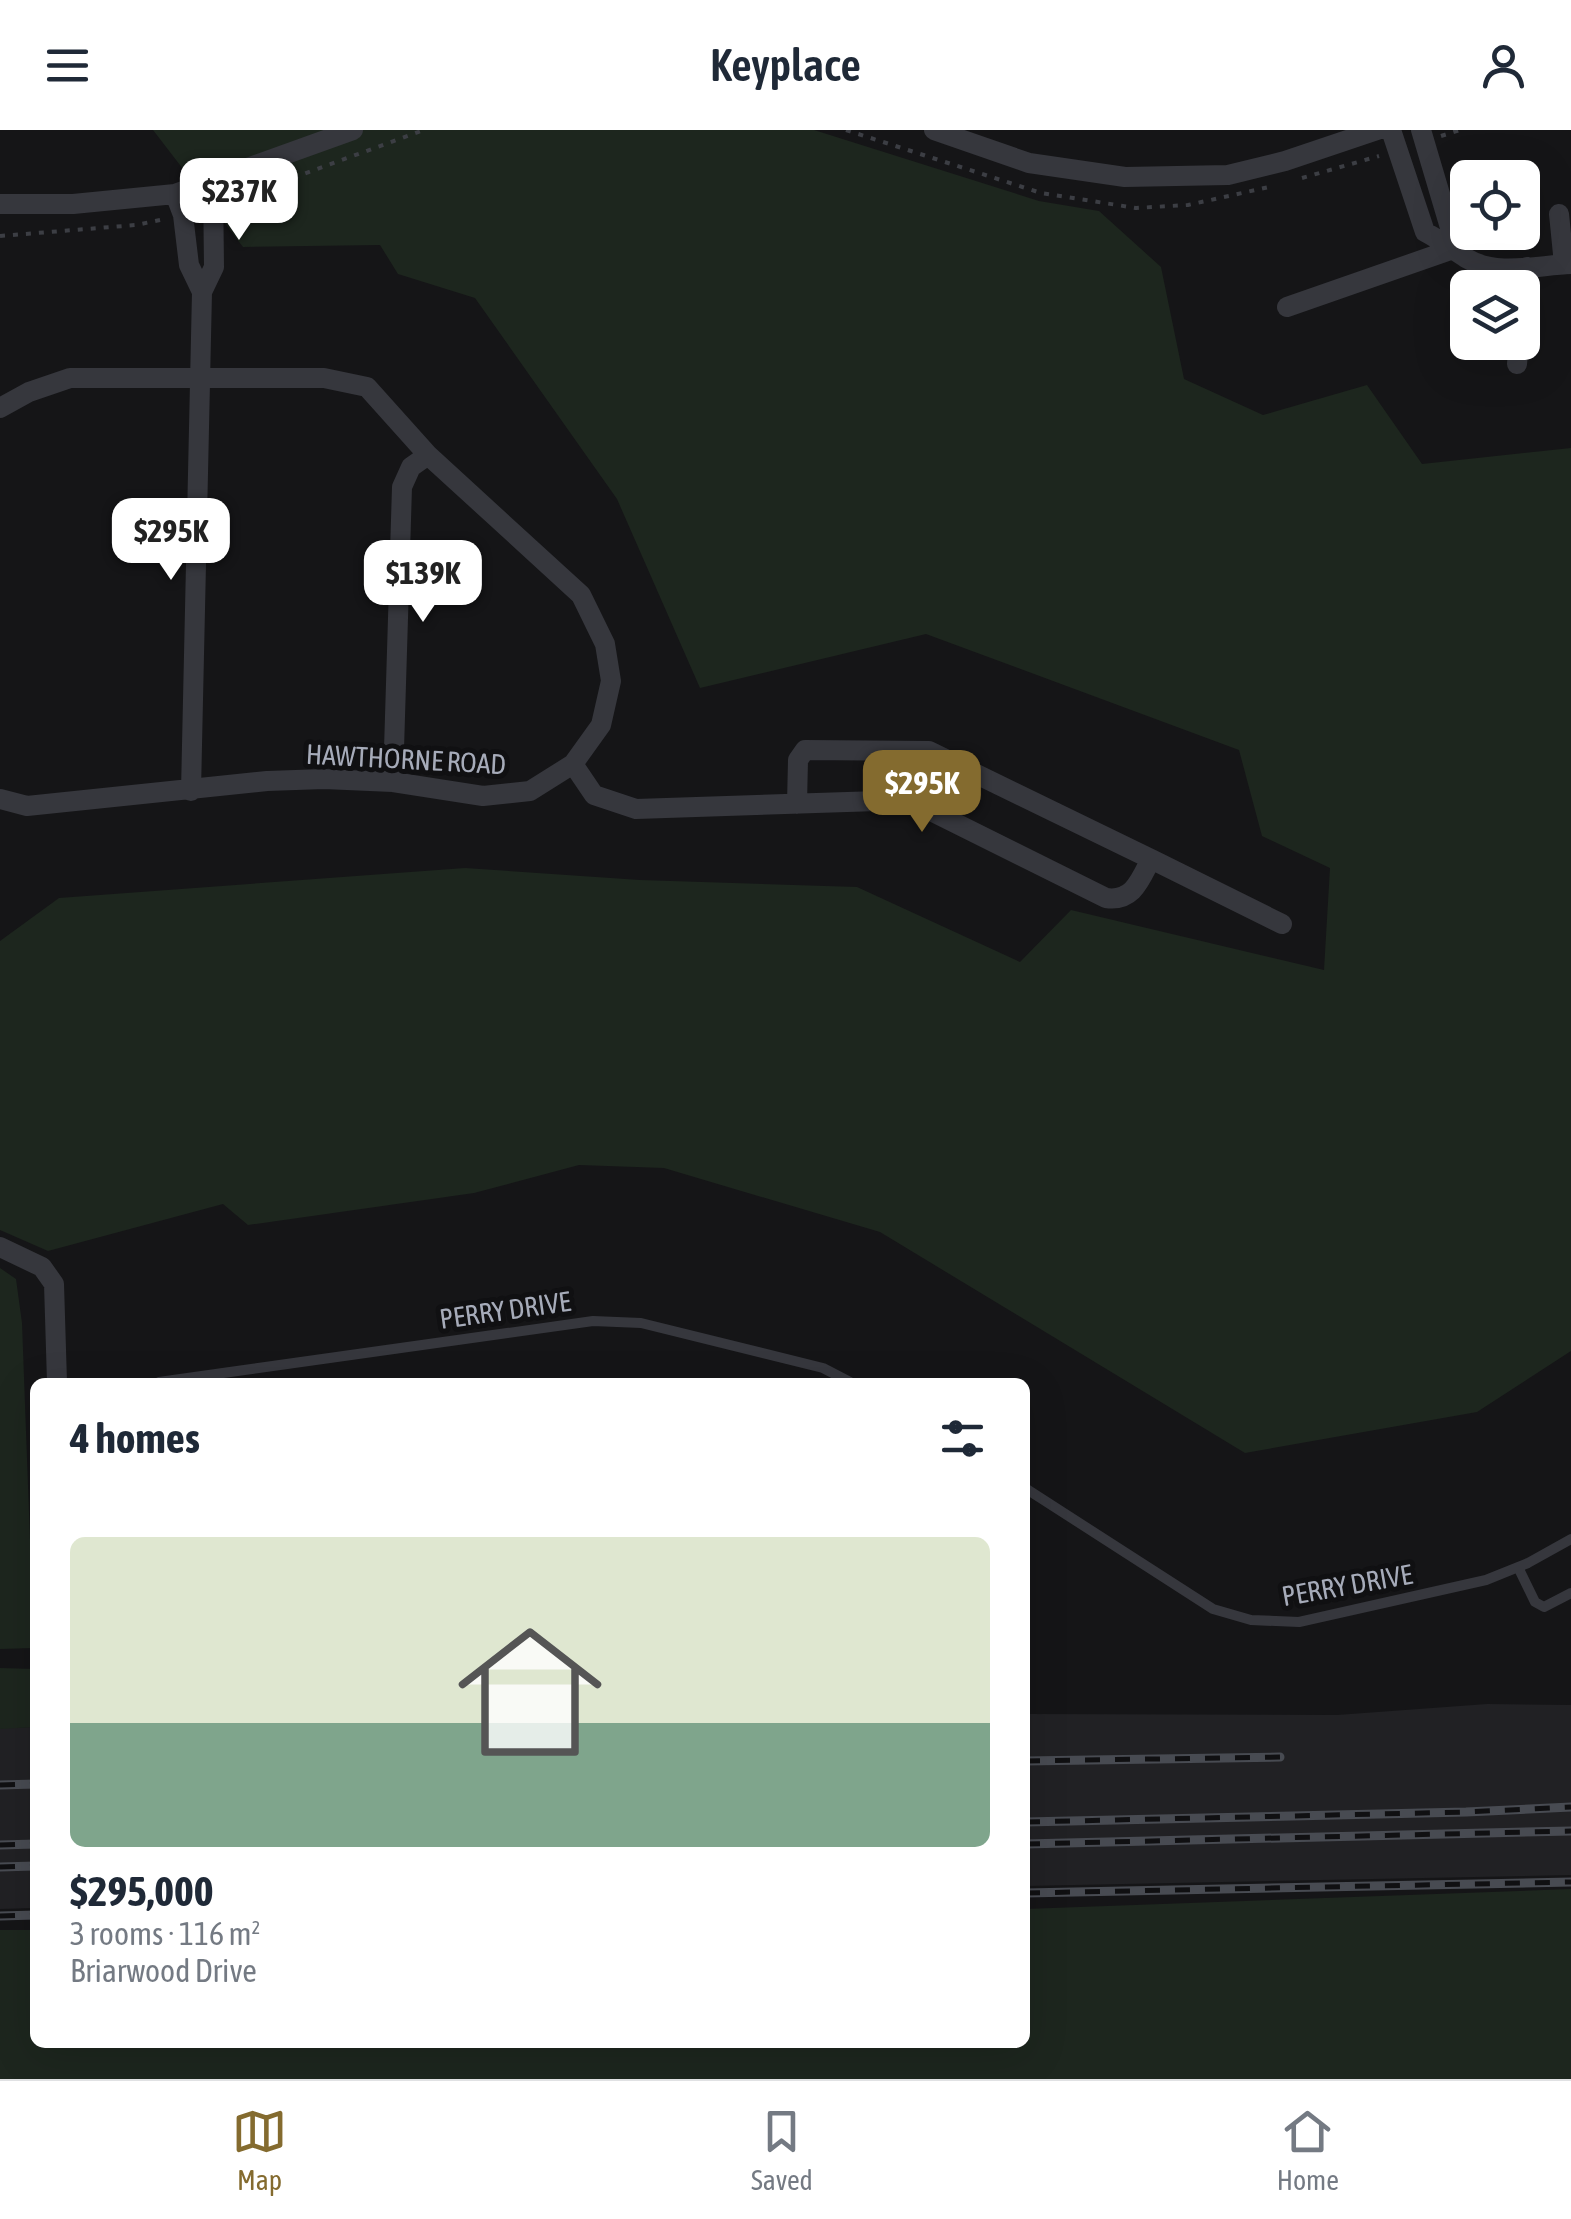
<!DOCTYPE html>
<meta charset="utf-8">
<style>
body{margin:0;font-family:"Asap Condensed",sans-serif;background:#f2f2f3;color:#1f2937;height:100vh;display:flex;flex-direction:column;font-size:38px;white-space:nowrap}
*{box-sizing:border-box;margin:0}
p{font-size:32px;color:#747a83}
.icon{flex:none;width:55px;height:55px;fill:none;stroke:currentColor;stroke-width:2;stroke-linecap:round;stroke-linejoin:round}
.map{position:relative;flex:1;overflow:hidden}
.side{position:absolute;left:30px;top:1248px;width:1000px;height:670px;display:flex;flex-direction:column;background:#fff;border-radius:15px;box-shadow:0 10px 40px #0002}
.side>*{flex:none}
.tools{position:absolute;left:1450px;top:30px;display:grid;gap:20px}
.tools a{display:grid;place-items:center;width:90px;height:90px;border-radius:15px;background:#fff;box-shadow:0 10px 40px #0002;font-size:50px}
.price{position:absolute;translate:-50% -85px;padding:0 22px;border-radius:20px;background:#fff;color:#222;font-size:32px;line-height:65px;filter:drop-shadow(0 2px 5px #0008)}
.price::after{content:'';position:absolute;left:50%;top:60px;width:30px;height:22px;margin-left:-15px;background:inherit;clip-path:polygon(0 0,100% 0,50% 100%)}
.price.on{background:#846b2f;color:#fff}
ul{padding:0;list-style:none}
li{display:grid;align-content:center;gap:20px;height:530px;padding:0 40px}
li span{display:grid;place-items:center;height:310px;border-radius:15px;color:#555}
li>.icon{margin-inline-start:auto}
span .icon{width:180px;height:180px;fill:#fffc;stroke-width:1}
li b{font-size:42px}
h2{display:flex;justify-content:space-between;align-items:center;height:120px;padding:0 40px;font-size:42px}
header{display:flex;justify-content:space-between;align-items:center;height:130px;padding:0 40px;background:#fff;font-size:45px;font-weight:600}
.tab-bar{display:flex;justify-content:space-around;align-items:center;height:140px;border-top:2px solid #e0e1e3;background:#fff;font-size:28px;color:#747a83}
.tab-bar a{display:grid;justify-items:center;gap:5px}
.tab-bar .on{color:#846b2f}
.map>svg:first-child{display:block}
</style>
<header><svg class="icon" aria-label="menu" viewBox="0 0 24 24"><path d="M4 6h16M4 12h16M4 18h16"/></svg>Keyplace<svg class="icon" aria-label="person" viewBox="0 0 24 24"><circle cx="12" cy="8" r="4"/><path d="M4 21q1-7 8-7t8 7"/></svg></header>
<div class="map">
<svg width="1571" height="1949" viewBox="0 0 1571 1949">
<rect width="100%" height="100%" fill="#151517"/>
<path fill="#212124" d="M 1487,1574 L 1571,1575 L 1571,1745 L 1025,1756 L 1025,1584 L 1337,1585 Z
M 35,1597 L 35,1778 L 0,1779 L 0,1598 Z"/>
<path fill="#1d261e" d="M 153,0 L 814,0 L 1039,71 L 1099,81 L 1161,137 L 1184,249 L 1263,285 L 1367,255 L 1422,334 L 1571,318 L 1571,1221 L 1477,1282 L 1245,1323 L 880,1102 L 664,1038 L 579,1035 L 474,1063 L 248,1095 L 223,1074 L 48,1121 L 0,1100 L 0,811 L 59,768 L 465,738 L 640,750 L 857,757 L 1020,832 L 1071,780 L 1324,840 L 1330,738 L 1262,706 L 1239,620 L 926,504 L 700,558 L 617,369 L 475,168 L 398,144 L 380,115 L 243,117 Z
M 0,1138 L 16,1149 L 22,1193 L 34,1518 L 0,1519 Z
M 0,1538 L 35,1539 L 35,1597 L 0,1599 Z
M 1571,1759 L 1571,1949 L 0,1949 L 0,1800 L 35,1800 L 35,1912 L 1025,1912 L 1025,1779 Z"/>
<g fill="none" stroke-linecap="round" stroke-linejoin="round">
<path stroke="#3c3e44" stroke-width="4" stroke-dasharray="5 8" stroke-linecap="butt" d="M 846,0 L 1041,63 L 1136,78 L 1188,75 L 1269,57
M 1441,6 L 1460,0
M 1302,48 L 1379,26
M 232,70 L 424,0
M 0,106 L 136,95 L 165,89"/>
<path stroke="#36373d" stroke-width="10" d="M 159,1252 L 593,1191 L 641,1193 L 823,1238 L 850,1252
M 1025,1358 L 1213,1479 L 1251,1490 L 1299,1492 L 1486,1450 L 1528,1433 L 1571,1409
M 1518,1437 L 1535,1472 L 1544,1477 L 1571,1463"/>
<path stroke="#36373d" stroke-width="20" d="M 934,0 L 1029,33 L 1125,47 L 1228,45 L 1285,31 L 1377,0
M 1391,0 L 1425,102 C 1440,110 1452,119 1466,128 C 1496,147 1538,135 1571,134
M 1421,0 L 1456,118
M 175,64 L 183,85 L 189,135 L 202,162
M 0,74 L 73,74 L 175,64 L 353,0
M 1559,84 L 1564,134
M 1287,177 L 1456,118
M 1522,181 L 1527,137
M 1517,234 L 1519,212
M 0,278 L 29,262 L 70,248 L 324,248 L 367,257 L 428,325 L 581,465 L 605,514 L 611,551 L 601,595 L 573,634 L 530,661 L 483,666 L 393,652 L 324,649 L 267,651 L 27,676 L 0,669
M 573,634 L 594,665 L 636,679 L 909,670 L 1106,768 C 1133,772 1140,750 1151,729 L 1282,794
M 393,652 L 402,357 L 411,337 L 428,325
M 191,661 L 202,162 L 214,137 L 213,52
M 797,674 L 798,630 L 805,620 L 929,621 L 1151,729
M 0,1117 L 42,1137 L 54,1154 L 57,1252"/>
<defs>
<path id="rail" d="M 1025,1631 L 1280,1627
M 0,1655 L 35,1654
M 1025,1692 L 1466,1682 L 1571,1677
M 1025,1714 L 1571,1701
M 0,1715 L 35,1714
M 0,1737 L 35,1736
M 1025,1763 L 1571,1752
M 0,1786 L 35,1785"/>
</defs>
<use href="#rail" stroke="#484b52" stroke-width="9"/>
<use href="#rail" stroke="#101012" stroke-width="5" stroke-dasharray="15" stroke-linecap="butt"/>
</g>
<g text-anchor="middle" stroke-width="10" stroke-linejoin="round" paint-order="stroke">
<g font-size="28" fill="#a6abb9" stroke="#101012">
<text transform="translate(406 629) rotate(3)" y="10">HAWTHORNE ROAD</text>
<text transform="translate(505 1180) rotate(-8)" y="10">PERRY DRIVE</text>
<text transform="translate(1347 1455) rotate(-10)" y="10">PERRY DRIVE</text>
</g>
</g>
</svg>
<div class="tools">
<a><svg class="icon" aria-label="locate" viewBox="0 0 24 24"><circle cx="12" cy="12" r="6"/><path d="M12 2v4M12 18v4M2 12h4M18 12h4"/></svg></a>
<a><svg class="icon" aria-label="layers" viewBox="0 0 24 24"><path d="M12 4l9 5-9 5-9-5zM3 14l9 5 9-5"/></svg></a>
</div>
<b class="price" style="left:239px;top:113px">$237K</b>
<b class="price" style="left:171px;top:453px">$295K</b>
<b class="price" style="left:423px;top:495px">$139K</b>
<b class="price on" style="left:922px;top:705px">$295K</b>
<section class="side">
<h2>4 homes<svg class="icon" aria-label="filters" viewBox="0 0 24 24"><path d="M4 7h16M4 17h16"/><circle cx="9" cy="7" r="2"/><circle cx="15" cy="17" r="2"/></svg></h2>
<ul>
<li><span style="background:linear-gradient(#dfe7d0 60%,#7fa58c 0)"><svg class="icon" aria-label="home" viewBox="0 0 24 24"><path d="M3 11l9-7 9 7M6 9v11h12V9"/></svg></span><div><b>$295,000</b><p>3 rooms · 116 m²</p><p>Briarwood Drive</p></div></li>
</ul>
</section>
</div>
<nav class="tab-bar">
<a class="on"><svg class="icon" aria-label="map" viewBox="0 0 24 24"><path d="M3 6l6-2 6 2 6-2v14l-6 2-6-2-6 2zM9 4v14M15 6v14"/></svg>Map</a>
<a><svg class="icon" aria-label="saved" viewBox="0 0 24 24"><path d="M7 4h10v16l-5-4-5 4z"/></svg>Saved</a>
<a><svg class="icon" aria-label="home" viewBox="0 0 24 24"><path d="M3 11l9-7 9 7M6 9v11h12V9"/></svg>Home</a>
</nav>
